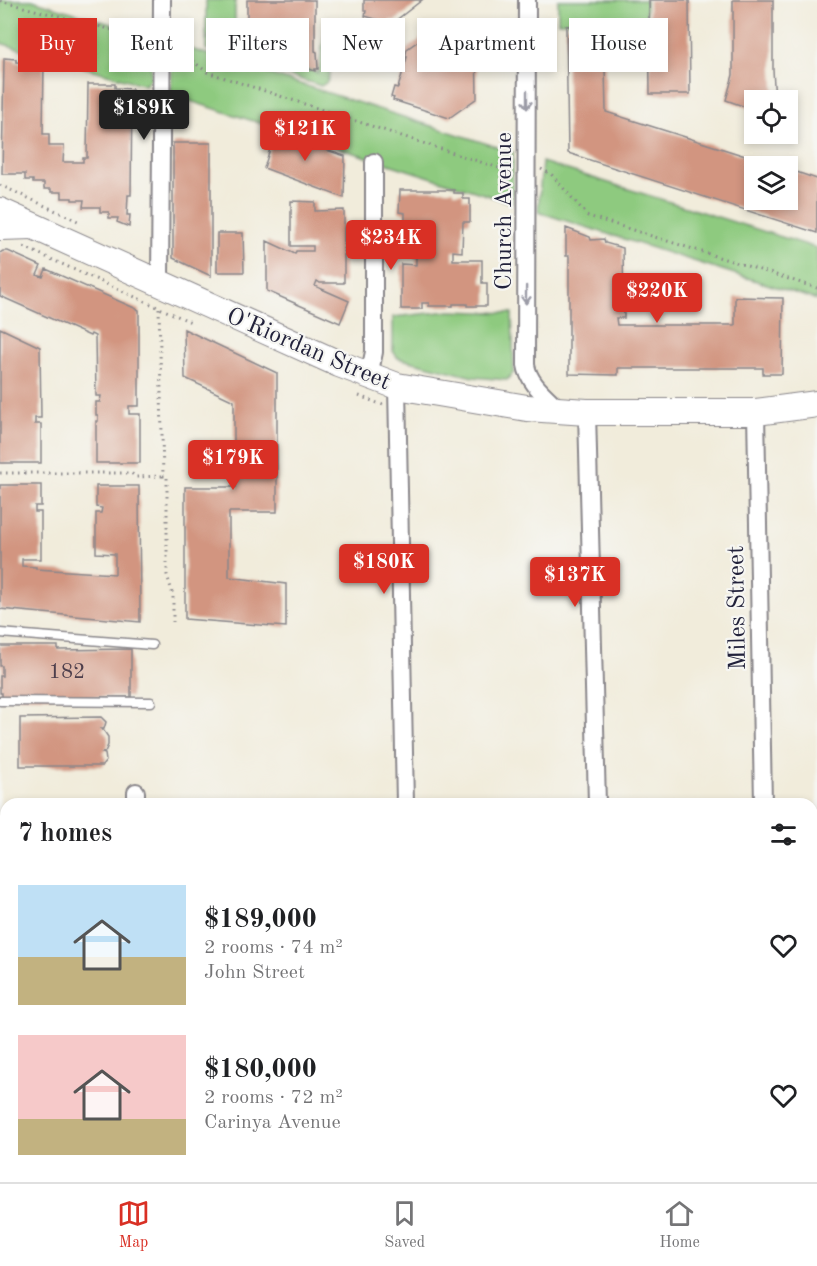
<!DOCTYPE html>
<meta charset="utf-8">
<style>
body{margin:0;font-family:"Old Standard TT",serif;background:#f6f6f6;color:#202124;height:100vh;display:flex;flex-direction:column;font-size:22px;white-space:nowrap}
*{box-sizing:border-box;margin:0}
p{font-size:20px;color:#757577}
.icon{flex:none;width:33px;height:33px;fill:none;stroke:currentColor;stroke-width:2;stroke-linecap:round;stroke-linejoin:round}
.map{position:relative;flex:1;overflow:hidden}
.drawer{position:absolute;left:0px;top:798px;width:818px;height:384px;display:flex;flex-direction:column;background:#fff;border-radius:18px 18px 0 0;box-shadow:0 3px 9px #0003}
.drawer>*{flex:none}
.guide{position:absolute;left:18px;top:18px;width:782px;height:54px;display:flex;gap:12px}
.buttons{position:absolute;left:744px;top:90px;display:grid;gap:12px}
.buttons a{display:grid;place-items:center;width:54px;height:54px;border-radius:0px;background:#fff;box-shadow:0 3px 9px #0003;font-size:30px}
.price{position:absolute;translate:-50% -51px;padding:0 14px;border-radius:6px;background:#d93025;color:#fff;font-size:20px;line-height:39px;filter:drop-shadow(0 2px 3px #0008)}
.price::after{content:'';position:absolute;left:50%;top:36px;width:18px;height:14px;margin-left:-9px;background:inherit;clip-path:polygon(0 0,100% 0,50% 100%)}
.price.selected{background:#222;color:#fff}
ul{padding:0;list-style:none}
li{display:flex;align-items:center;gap:18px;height:150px;padding:0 18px}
li span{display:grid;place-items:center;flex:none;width:168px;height:120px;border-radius:0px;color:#555}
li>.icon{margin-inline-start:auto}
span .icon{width:72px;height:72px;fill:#fffc;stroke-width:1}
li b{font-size:26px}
h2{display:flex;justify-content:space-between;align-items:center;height:72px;padding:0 18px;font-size:26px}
.tag{padding:0 21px;border-radius:0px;background:#fff;box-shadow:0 3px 9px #0003;font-size:21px;line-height:54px}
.tag.selected{background:#d93025;color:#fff}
.tab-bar{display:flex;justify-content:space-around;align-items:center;height:84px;border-top:2px solid #e0e0e0;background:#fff;font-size:16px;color:#757577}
.tab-bar a{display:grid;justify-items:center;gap:3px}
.tab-bar .selected{color:#d93025}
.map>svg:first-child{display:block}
</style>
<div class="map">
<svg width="817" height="1182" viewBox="0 0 817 1182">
<rect width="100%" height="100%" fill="#f6f6f2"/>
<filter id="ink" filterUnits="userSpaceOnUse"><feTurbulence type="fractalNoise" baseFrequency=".0167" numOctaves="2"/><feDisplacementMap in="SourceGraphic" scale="12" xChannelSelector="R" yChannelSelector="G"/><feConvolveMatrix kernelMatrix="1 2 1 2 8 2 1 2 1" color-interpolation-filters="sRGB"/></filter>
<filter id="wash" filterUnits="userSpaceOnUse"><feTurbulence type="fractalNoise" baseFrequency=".008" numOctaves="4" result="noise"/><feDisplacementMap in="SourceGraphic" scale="24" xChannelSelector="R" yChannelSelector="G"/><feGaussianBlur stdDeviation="1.35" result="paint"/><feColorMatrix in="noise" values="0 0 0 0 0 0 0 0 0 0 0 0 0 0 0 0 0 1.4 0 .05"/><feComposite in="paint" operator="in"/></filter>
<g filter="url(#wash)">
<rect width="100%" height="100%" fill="#f1ecdb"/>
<path fill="#8eca7f" stroke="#58765d" stroke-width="1.5" d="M 0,0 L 32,0 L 151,36 L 151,78 L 145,85 L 0,43 Z
M 206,0 L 235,0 L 235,45 L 206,36 Z
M 558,0 L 646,0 L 646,22 L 558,22 Z
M 326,24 L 341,24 L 344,27 L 327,82 L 321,86 L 206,49 L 206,38 L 318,73 Z
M 172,43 L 513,152 L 512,203 L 171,95 Z
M 542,162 L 817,248 L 817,300 L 538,212 Z
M 450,311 L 512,313 L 514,372 L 507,380 L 473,377 L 398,358 L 393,351 L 393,317 Z"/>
<g id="blocks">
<path fill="#d29580" d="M 247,0 L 315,0 L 315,51 L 317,52 L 318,69 L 315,69 L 315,71 L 262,53 L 261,56 L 243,50 L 243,47 L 247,48 Z
M 364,0 L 422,0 L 395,21 L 391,20 L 389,23 L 365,16 L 366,11 L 364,11 Z
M 649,0 L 689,0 L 690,94 L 650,94 Z
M 733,0 L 773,0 L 773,70 L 775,100 L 754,100 L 754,110 L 726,100 L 733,75 Z
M 583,25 L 583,33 L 588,33 L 587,25 L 604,25 L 606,112 L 777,166 L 754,166 L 754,200 L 788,200 L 788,169 L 817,179 L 817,233 L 568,153 L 566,26 Z
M 424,37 L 432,37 L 432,39 L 463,39 L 463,37 L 473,37 L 476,40 L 477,98 L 449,118 L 393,100 L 394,98 L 391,97 L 394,87 L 398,88 L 407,57 L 405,57 L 407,49 Z
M 4,58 L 16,59 L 16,62 L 44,63 L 43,134 L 49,134 L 49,146 L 64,146 L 63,162 L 83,162 L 83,158 L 87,158 L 88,84 L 115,84 L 115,88 L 132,89 L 131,195 L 128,195 L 127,215 L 130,215 L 129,227 L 117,222 L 118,218 L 109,218 L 109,212 L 100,212 L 100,207 L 83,207 L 84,200 L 72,200 L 72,198 L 62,198 L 62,192 L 51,192 L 51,189 L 44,189 L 44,183 L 33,183 L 33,180 L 25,180 L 25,174 L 2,174 Z
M 270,127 L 328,146 L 326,150 L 345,156 L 344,198 L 264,168 L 270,149 L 263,147 Z
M 173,143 L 211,143 L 211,276 L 173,258 Z
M 400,190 L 454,190 L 454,193 L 463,193 L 463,199 L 470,199 L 470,222 L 463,222 L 462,252 L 453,251 L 453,260 L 482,260 L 482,283 L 487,283 L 487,306 L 467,306 L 467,304 L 453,304 L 453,306 L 429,306 L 429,303 L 422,303 L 422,309 L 401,309 L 401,264 L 416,265 L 416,257 L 399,257 L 400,223 L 405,223 L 405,213 L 399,212 Z
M 291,201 L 315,202 L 315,211 L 344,210 L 344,283 L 320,283 L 317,281 L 315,286 L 349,301 L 340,323 L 267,291 L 267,241 L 295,254 L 296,251 L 313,251 L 313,246 L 291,246 Z
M 566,228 L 590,237 L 591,240 L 604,239 L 605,243 L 623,248 L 624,318 L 616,318 L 617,325 L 735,325 L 735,297 L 783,298 L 782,374 L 763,374 L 763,368 L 618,368 L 618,375 L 569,374 L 569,256 L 566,256 Z
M 217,233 L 243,233 L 244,272 L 217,272 Z
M 3,251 L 8,251 L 41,266 L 37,275 L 43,277 L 46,269 L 139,310 L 139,406 L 129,406 L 129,414 L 140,414 L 140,463 L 96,463 L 96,421 L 98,421 L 98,415 L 96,415 L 96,402 L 100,402 L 101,396 L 96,396 L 95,336 L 91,334 L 90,336 L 0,296 L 0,253 Z
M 0,328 L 40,347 L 41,418 L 35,418 L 35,424 L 41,424 L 41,463 L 0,463 Z
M 184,329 L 277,373 L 277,512 L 229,512 L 229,577 L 286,584 L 286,627 L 185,619 L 185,487 L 236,487 L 236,482 L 234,482 L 234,401 L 185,378 Z
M 0,485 L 41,485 L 41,506 L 35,506 L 35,512 L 41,512 L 41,559 L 22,559 L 22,566 L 36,567 L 36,569 L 115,574 L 115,554 L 96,553 L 96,513 L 101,513 L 102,508 L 96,507 L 96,486 L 139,486 L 140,622 L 0,609 Z
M 0,646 L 58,646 L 58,650 L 131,649 L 131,697 L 2,697 L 2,693 L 0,693 L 0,676 L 2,676 L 2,666 L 0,666 Z
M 101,717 L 106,722 L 104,729 L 101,729 L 104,731 L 108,737 L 108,745 L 105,752 L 102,753 L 105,754 L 106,761 L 102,766 L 20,766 L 20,718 Z"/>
</g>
</g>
<g filter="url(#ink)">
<use href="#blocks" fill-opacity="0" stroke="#8a878b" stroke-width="1.5"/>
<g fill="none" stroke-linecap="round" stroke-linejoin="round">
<defs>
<path id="service" d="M 0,633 L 152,645
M 0,701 L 151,702"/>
<path id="minor" d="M 527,0 L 526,365 C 529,384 546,396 560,410
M 160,283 L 162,0
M 369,376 L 374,352 L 374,162
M 397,386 L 405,804
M 587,412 L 597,804
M 756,412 L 763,804
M 136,792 L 136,804
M 0,903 L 6,903
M 0,1023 L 6,1023
M 271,1176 L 271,1182
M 437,1176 L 438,1182
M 601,1176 L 602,1182
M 769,1176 L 770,1182"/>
<path id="tertiary" d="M 0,230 L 33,229"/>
<path id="primary" d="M 0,211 L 339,364 L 397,386 L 527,408 L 587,412 L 756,412 L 817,404"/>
</defs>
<use href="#service" stroke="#8a878b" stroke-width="11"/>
<use href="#minor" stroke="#8a878b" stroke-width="20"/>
<use href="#tertiary" stroke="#8a878b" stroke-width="22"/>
<use href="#primary" stroke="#8a878b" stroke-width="28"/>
<path stroke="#8a878b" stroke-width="3" stroke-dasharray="1.5 4.5" stroke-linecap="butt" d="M 0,1 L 144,38 L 146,40
M 178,50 L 207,72 L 502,169 L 508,169 L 512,167
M 541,169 L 551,174 L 588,216 L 817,288
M 0,185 L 80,222
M 24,247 L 193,323
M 159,308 L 163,476 L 167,476 L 167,575 L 173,595 L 173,622
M 359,396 L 383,405
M 0,473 L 131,473 L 136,477 L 163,476"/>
<use href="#service" stroke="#fff" stroke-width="8"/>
<use href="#minor" stroke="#fff" stroke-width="16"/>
<use href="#tertiary" stroke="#fff" stroke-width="20"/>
<use href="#primary" stroke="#fff" stroke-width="26"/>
</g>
<defs><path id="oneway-shaft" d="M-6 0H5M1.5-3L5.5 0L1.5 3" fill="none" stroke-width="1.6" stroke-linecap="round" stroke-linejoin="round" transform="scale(1.5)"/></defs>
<g stroke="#9c9ca7">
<use href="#oneway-shaft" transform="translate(527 100) rotate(90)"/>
<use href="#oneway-shaft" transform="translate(526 295) rotate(91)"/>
</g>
</g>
<g text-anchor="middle" stroke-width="4.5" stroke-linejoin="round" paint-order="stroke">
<g font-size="21" fill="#4e3f4c">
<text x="67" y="678">182</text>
</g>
<g font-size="24" fill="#22223b" stroke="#f6f6f2">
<text transform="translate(503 211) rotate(-90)" y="8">Church Avenue</text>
<text transform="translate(309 348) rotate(23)" y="8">O'Riordan Street</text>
<text transform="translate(736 608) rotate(-91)" y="8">Miles Street</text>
</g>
</g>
</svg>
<div class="buttons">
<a><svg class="icon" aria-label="locate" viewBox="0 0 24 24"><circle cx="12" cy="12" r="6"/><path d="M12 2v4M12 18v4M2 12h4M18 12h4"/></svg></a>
<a><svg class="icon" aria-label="layers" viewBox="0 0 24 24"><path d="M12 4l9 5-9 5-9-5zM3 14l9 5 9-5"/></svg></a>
</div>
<b class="price selected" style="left:144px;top:141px">$189K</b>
<b class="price" style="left:305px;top:162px">$121K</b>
<b class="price" style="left:391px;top:271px">$234K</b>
<b class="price" style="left:657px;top:324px">$220K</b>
<b class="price" style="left:233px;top:491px">$179K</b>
<b class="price" style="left:384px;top:595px">$180K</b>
<b class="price" style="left:575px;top:608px">$137K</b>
<div class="guide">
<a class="tag selected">Buy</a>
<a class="tag">Rent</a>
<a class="tag">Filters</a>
<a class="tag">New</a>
<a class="tag">Apartment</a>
<a class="tag">House</a>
</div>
<section class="drawer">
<h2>7 homes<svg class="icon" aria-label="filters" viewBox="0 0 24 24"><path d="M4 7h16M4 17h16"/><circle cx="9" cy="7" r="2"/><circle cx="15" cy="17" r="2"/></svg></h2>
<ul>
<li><span style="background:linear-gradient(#bfe0f5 60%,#c2b280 0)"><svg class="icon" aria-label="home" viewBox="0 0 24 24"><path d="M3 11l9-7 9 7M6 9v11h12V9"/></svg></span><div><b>$189,000</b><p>2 rooms · 74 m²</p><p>John Street</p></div><svg class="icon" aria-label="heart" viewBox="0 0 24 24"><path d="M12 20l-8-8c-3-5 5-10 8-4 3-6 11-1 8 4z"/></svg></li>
<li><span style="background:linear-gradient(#f6c9c9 70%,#c2b280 0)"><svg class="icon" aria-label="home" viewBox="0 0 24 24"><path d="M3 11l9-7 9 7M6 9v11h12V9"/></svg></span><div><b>$180,000</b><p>2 rooms · 72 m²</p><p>Carinya Avenue</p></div><svg class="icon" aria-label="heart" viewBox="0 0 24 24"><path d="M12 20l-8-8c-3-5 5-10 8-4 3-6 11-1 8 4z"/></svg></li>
</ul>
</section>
</div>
<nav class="tab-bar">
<a class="selected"><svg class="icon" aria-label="map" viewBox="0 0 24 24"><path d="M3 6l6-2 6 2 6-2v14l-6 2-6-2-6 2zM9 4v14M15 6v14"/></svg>Map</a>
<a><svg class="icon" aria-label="saved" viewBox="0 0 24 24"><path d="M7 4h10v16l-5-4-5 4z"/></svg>Saved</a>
<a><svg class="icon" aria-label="home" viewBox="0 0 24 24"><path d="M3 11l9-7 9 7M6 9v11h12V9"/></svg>Home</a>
</nav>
